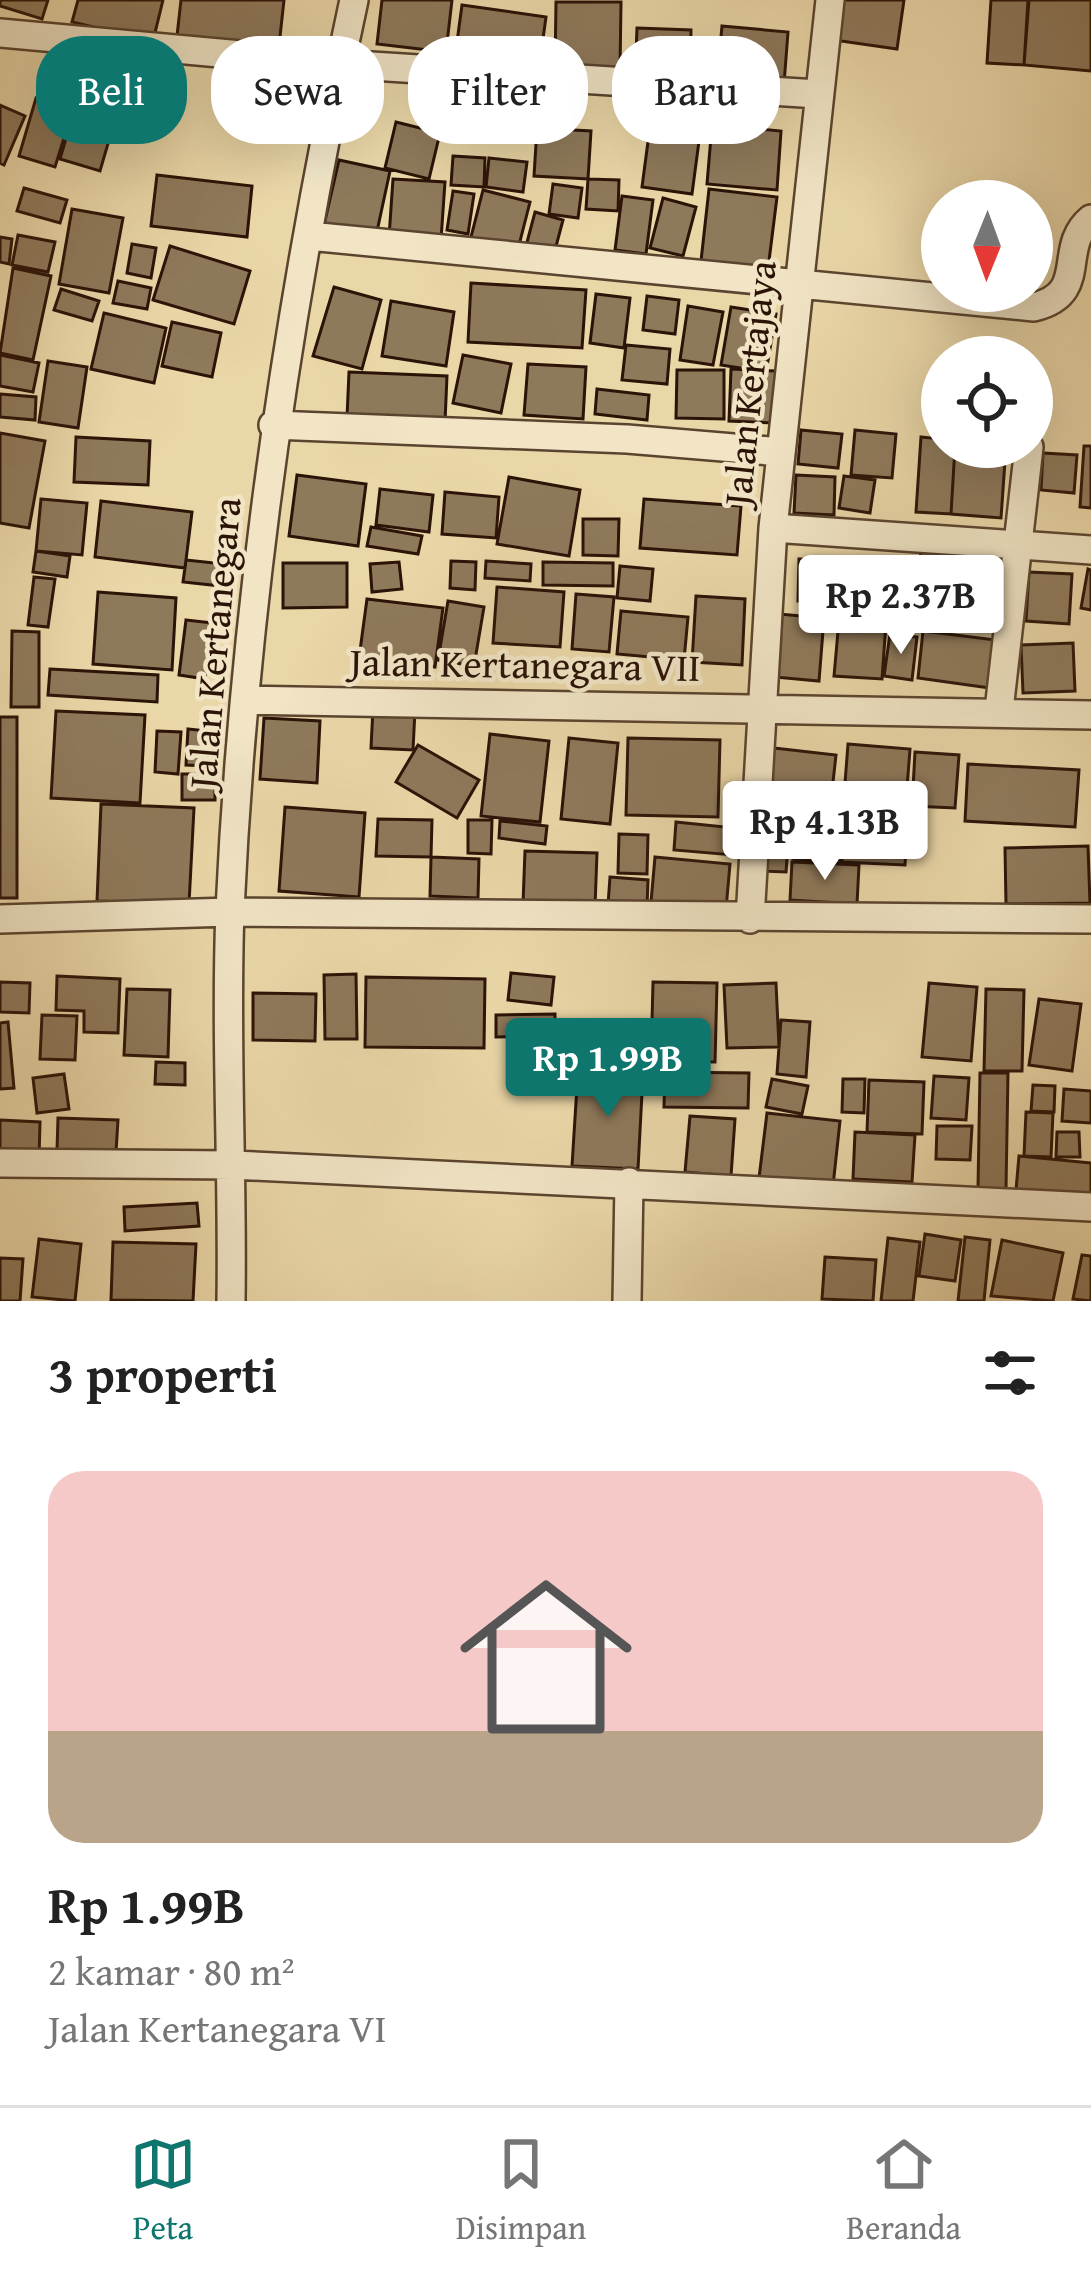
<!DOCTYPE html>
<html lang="id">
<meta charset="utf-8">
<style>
body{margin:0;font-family:"Gentium Book Plus",serif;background:#f2f2f2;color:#222;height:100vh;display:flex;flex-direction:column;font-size:45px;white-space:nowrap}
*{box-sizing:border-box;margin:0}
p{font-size:39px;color:#767676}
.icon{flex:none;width:66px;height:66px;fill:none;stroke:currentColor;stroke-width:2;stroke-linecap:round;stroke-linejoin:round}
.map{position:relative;height:1301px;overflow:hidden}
.side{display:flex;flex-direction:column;background:#fff;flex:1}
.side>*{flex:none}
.guide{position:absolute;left:36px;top:36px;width:1020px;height:108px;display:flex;gap:24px}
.needle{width:78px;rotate:181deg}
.tools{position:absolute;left:921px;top:180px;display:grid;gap:24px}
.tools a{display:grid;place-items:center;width:132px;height:132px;border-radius:50%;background:#fff;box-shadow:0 12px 48px #0002;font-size:60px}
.price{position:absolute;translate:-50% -102px;padding:0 27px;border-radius:12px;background:#fff;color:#222;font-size:39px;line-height:78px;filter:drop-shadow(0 3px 6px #0008)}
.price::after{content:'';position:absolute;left:50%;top:72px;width:36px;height:27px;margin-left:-18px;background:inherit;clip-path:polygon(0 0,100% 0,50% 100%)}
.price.active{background:#0f766e;color:#fff}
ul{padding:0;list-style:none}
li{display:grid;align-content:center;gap:24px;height:636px;padding:0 48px}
li span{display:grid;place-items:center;height:372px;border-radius:36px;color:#555}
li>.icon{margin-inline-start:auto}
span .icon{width:216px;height:216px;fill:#fffc;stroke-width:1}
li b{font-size:51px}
h2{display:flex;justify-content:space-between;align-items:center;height:144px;padding:0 48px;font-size:51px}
.tag{padding:0 42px;border-radius:48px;background:#fff;box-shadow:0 12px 48px #0002;font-size:42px;line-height:108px}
.tag.active{background:#0f766e;color:#fff}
.tabs{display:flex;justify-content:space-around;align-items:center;height:168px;border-top:3px solid #e0e0e0;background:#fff;font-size:33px;color:#767676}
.tabs a{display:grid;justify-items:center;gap:6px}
.tabs .active{color:#0f766e}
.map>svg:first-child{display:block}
</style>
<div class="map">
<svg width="1091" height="1301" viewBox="0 0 1091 1301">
<rect width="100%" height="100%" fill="#ead7a8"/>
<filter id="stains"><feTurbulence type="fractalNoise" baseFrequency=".00167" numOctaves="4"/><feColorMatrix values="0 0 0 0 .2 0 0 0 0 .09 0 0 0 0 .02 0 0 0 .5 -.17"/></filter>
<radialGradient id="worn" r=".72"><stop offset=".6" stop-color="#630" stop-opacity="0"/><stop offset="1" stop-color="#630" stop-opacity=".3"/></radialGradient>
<path fill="#8e795b" stroke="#2b1307" stroke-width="3" d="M 0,0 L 48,0 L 42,19 L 0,6 Z
M 78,0 L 163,0 L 153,41 L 72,22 Z
M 181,0 L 284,0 L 278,55 L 176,45 Z
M 382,0 L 452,0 L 446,52 L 377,44 Z
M 840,0 L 904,0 L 897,49 L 834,40 Z
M 991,0 L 1028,0 L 1024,65 L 987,63 Z
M 1029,0 L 1091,0 L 1091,71 L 1024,65 Z
M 556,2 L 621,2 L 620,70 L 555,70 Z
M 462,5 L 546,17 L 538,75 L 454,64 Z
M 722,26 L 788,32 L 784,84 L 717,79 Z
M 637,28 L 691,30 L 690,80 L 635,78 Z
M 79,94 L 119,106 L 100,171 L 60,159 Z
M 36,98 L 73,109 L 55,167 L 19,156 Z
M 445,101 L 516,110 L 512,142 L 440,133 Z
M 0,105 L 25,116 L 4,165 L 0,163 Z
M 651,119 L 701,126 L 692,194 L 642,187 Z
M 396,122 L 440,133 L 429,179 L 385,168 Z
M 712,125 L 781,131 L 777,190 L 707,184 Z
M 537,128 L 591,131 L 588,179 L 534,176 Z
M 453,156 L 485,158 L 484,187 L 451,185 Z
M 489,158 L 527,162 L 523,192 L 486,187 Z
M 339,160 L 390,171 L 376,236 L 324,225 Z
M 157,175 L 252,186 L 247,237 L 151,226 Z
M 393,179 L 445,182 L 441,240 L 389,237 Z
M 588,179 L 619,180 L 618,211 L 586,209 Z
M 553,184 L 582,188 L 578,218 L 549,214 Z
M 24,188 L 67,200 L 60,223 L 17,211 Z
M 709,189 L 777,197 L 768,269 L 701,261 Z
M 483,190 L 530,202 L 517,253 L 470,241 Z
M 453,191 L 474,194 L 468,234 L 447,230 Z
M 622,196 L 653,200 L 646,254 L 615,250 Z
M 663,198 L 696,207 L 683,256 L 650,248 Z
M 72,209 L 123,218 L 109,293 L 59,284 Z
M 535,212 L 563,220 L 554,254 L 526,246 Z
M 18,235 L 55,242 L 48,272 L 12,265 Z
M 0,237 L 12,239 L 9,264 L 0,262 Z
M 132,244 L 156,248 L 151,278 L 127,273 Z
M 170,246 L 250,271 L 234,324 L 153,300 Z
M 13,268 L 51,276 L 33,360 L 0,353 Z
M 118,281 L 151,288 L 147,309 L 113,303 Z
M 471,283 L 586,290 L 582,348 L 468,342 Z
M 334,287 L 381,300 L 362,369 L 313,356 Z
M 61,289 L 99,301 L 92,321 L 54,310 Z
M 596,294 L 630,298 L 624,348 L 590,343 Z
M 647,296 L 679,300 L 675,334 L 643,330 Z
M 391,301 L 454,312 L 446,366 L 382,356 Z
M 688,306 L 723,312 L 713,365 L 680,360 Z
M 731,307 L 776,314 L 766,372 L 721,365 Z
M 104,313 L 166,328 L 154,383 L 91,369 Z
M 172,322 L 221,333 L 212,377 L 162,366 Z
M 626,345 L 670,349 L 667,384 L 622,380 Z
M 0,355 L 39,363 L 33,392 L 0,386 Z
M 463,355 L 511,364 L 501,413 L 453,403 Z
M 48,361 L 87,367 L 78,428 L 39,422 Z
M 528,364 L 586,367 L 583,419 L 524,415 Z
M 731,369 L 776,371 L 774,423 L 729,421 Z
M 677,370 L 724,370 L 724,419 L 676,418 Z
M 349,372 L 447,376 L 445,422 L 347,417 Z
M 597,389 L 649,395 L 647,420 L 595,414 Z
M 0,394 L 36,397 L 35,420 L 0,417 Z
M 801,430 L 842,434 L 838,468 L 798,464 Z
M 855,430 L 896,434 L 892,478 L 851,475 Z
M 0,433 L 45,441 L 29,528 L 0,523 Z
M 76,437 L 150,441 L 148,485 L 74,482 Z
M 921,437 L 942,439 L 942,447 L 955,447 L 951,514 L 916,512 Z
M 1084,446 L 1091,446 L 1091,508 L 1080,507 Z
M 955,447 L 1006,447 L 1001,518 L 951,514 Z
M 1043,453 L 1077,455 L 1074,493 L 1041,490 Z
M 297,475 L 366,484 L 358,546 L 289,536 Z
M 796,475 L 835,477 L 834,515 L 794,513 Z
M 844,476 L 875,480 L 870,513 L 839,508 Z
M 509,477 L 580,490 L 569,556 L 497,544 Z
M 380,489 L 433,495 L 429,532 L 376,525 Z
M 445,492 L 499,497 L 496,538 L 442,534 Z
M 41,499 L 87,503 L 82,555 L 36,551 Z
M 644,499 L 741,506 L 737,555 L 640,548 Z
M 101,501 L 192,512 L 185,568 L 95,557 Z
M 583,519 L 619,519 L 618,556 L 583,555 Z
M 371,527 L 422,536 L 418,554 L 367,546 Z
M 921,550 L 952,553 L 947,600 L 916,597 Z
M 36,551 L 70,556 L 67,577 L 33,572 Z
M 799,559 L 830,560 L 829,601 L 798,601 Z
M 186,560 L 224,564 L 221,586 L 183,582 Z
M 451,561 L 476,562 L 475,590 L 450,588 Z
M 486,561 L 531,564 L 530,581 L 485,578 Z
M 870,561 L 874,605 L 839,609 L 835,564 Z
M 886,561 L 913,563 L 911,598 L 883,596 Z
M 399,562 L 402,589 L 372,592 L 370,564 Z
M 543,562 L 613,563 L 613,586 L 543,585 Z
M 283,563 L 347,563 L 347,607 L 283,608 Z
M 953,563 L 994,567 L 987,627 L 946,623 Z
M 620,566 L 653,569 L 650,601 L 617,598 Z
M 1088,569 L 1091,570 L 1091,610 L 1081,608 Z
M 1029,572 L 1072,574 L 1069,624 L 1026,621 Z
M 34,577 L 55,579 L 48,627 L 28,625 Z
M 497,587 L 564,592 L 560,647 L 493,643 Z
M 98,592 L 176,598 L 172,670 L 93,664 Z
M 576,594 L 614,597 L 609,652 L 572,649 Z
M 696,596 L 745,599 L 742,665 L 692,662 Z
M 367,599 L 443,608 L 435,667 L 359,658 Z
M 448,601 L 484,607 L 474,666 L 438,660 Z
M 923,605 L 923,622 L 891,624 L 891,606 Z
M 621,611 L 688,617 L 684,660 L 617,654 Z
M 779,614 L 824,618 L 819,681 L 774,677 Z
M 186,620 L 213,623 L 205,679 L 179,675 Z
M 839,620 L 886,623 L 882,679 L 834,676 Z
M 12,631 L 39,632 L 39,707 L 11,707 Z
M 923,631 L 996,640 L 990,688 L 918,678 Z
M 890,634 L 917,637 L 912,680 L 884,676 Z
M 1073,643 L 1075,691 L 1023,693 L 1021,645 Z
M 50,669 L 158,675 L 157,702 L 48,695 Z
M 373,708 L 415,710 L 413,750 L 371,748 Z
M 56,711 L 145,715 L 140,803 L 51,798 Z
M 0,717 L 17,717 L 17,898 L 0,898 Z
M 264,718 L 320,721 L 317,783 L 260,779 Z
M 188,729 L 208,731 L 206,766 L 186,765 Z
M 157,731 L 181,732 L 178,774 L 155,772 Z
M 490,734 L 549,741 L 540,822 L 481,816 Z
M 569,738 L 618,743 L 610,824 L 561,819 Z
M 628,738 L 720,740 L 718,817 L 626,815 Z
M 848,744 L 910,749 L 906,801 L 844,796 Z
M 418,745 L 479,780 L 457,818 L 396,782 Z
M 774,748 L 836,755 L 829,818 L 767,812 Z
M 915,752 L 959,755 L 955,808 L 912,806 Z
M 968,764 L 1079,770 L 1075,827 L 965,821 Z
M 182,774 L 215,774 L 215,800 L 182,800 Z
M 101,804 L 194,808 L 189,904 L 97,901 Z
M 285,807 L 365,813 L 359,897 L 279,891 Z
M 378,819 L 432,820 L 431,857 L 376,856 Z
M 468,820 L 492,820 L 491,854 L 468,853 Z
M 500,821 L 547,826 L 545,844 L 499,838 Z
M 676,822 L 735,828 L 733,855 L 674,850 Z
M 796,823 L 843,828 L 839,863 L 793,859 Z
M 843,828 L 907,831 L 905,865 L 842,862 Z
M 763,832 L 789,834 L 786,872 L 761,871 Z
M 619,834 L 648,835 L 647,874 L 618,873 Z
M 1088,846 L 1090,903 L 1006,904 L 1005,848 Z
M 525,851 L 597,853 L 595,907 L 523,904 Z
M 431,857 L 479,859 L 478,898 L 430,896 Z
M 655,857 L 730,864 L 726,909 L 651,902 Z
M 792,862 L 859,865 L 857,904 L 790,900 Z
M 610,877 L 648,880 L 647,907 L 608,905 Z
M 511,973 L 554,977 L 551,1005 L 508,1000 Z
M 356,974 L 357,1039 L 325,1039 L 324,975 Z
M 57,976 L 120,979 L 118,1033 L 84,1032 L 84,1011 L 56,1010 Z
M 366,977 L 485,979 L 484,1048 L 365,1047 Z
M 0,982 L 30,983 L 29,1013 L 0,1012 Z
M 653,982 L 717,983 L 715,1062 L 651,1061 Z
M 776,983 L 779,1047 L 727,1048 L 724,985 Z
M 929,983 L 977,987 L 971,1061 L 922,1057 Z
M 127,989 L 170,990 L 168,1057 L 124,1055 Z
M 986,989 L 1024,990 L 1022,1071 L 984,1071 Z
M 253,993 L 316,994 L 315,1041 L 253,1040 Z
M 1039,999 L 1081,1004 L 1072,1071 L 1029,1065 Z
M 555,1014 L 555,1036 L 496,1037 L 496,1015 Z
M 42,1015 L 77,1016 L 75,1060 L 40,1059 Z
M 781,1020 L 810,1022 L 806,1077 L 777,1074 Z
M 8,1022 L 14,1088 L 0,1089 L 0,1023 Z
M 156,1062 L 185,1063 L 185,1085 L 155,1084 Z
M 578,1070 L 643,1074 L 638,1169 L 572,1166 Z
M 665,1072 L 749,1073 L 748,1108 L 664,1107 Z
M 980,1073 L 1008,1073 L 1006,1189 L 978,1189 Z
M 64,1074 L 69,1109 L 37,1113 L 33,1078 Z
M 934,1076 L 969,1078 L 966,1120 L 931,1118 Z
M 772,1079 L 808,1086 L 802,1114 L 766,1107 Z
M 843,1079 L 865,1079 L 864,1113 L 842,1112 Z
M 869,1080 L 924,1082 L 922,1134 L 867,1132 Z
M 1033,1085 L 1055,1086 L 1054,1112 L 1031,1111 Z
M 1064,1089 L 1091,1091 L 1091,1123 L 1062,1121 Z
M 1026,1112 L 1053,1113 L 1051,1157 L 1024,1156 Z
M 767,1113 L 840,1121 L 833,1186 L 759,1178 Z
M 690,1116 L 735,1119 L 731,1176 L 685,1172 Z
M 58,1118 L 118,1120 L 116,1152 L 57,1150 Z
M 0,1120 L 40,1122 L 39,1159 L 0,1158 Z
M 937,1126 L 972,1126 L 970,1160 L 936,1159 Z
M 855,1132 L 915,1135 L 912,1182 L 853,1179 Z
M 1057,1132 L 1079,1132 L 1080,1157 L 1056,1157 Z
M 1019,1156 L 1091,1163 L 1091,1198 L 1016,1190 Z
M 197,1203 L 199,1226 L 125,1231 L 124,1207 Z
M 925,1234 L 961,1240 L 955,1281 L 919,1276 Z
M 965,1237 L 990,1240 L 984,1301 L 958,1301 Z
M 888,1238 L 920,1242 L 913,1301 L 881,1301 Z
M 39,1239 L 81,1244 L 75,1301 L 32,1297 Z
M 1002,1240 L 1063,1253 L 1053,1301 L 991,1296 Z
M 113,1242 L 196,1244 L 193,1301 L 111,1300 Z
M 1082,1255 L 1091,1256 L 1091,1301 L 1073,1299 Z
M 825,1257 L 876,1260 L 873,1301 L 822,1299 Z
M 0,1258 L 23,1259 L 20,1301 L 0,1301 Z"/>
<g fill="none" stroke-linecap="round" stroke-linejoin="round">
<defs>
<path id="street" d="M 0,33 L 340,64 L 818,94
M 309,236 L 1034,307 C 1091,293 1056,248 1091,219
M 273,425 L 627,439 L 781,452
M 773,528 L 1091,550
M 246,700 L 1091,715
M 999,710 L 1029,447
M 0,919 L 230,912 L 1091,919
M 750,919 L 773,528 L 830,0
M 0,1163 L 233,1165 L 1091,1207
M 231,1301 C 233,1171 225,1040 230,910 C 244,603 289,300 354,0
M 627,1301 L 629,1182"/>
</defs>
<use href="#street" stroke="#5b442f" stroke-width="32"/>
<use href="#street" stroke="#f1e5c6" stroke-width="27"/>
</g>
<g text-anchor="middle" stroke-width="9" stroke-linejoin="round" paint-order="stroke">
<g font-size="39" fill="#2b1307" stroke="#f1e5c6">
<text transform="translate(749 383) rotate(-84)" y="14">Jalan Kertajaya</text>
<text transform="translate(214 643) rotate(-85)" y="14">Jalan Kertanegara</text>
<text transform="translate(525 664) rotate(1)" y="14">Jalan Kertanegara VII</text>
</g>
</g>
<rect width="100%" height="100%" filter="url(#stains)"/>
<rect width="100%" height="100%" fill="url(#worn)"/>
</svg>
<div class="tools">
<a><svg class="needle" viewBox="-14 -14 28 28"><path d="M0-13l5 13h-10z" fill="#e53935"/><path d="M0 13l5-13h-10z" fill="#767676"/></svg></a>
<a><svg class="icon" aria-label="locate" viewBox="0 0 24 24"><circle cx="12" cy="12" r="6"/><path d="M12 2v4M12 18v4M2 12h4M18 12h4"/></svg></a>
</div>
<b class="price" style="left:901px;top:657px">Rp 2.37B</b>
<b class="price" style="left:825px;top:883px">Rp 4.13B</b>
<b class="price active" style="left:608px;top:1120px">Rp 1.99B</b>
<div class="guide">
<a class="tag active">Beli</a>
<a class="tag">Sewa</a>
<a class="tag">Filter</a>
<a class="tag">Baru</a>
</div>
</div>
<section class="side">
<h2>3 properti<svg class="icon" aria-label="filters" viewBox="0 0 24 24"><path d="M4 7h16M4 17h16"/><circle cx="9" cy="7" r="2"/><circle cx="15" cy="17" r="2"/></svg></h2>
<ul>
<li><span style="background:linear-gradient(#f6c9c9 70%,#b9a48a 0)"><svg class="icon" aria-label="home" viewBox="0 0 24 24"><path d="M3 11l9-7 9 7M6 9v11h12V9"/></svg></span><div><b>Rp 1.99B</b><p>2 kamar · 80 m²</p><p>Jalan Kertanegara VI</p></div></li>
</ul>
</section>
<nav class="tabs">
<a class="active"><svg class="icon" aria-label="map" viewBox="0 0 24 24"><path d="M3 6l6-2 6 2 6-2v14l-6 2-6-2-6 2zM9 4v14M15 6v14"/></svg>Peta</a>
<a><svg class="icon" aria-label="saved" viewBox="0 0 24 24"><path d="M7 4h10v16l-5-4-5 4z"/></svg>Disimpan</a>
<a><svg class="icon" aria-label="home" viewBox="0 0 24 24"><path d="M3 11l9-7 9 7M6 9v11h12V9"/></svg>Beranda</a>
</nav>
